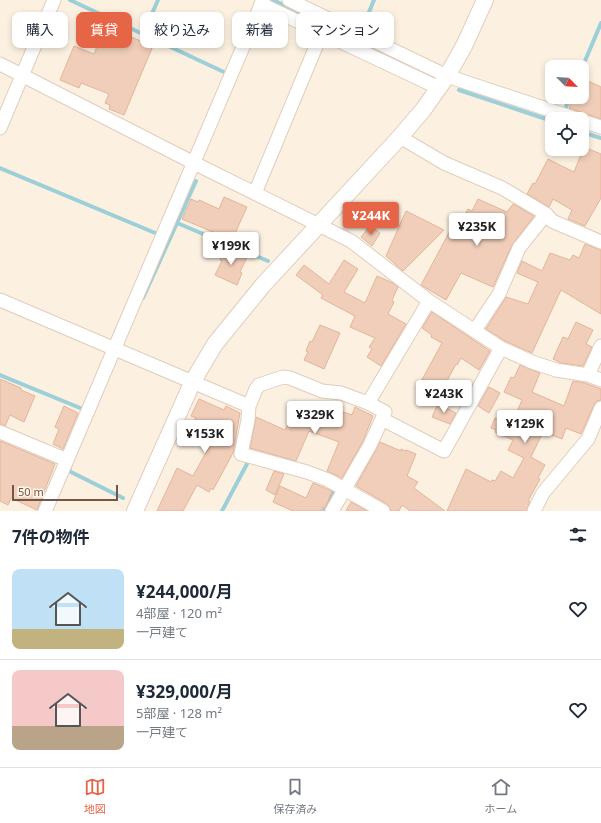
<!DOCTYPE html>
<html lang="ja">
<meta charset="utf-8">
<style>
body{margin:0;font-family:"Noto Sans","Noto Sans JP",sans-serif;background:#f2f2f3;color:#1f2937;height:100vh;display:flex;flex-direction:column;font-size:15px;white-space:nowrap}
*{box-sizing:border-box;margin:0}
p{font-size:13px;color:#747a83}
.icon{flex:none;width:22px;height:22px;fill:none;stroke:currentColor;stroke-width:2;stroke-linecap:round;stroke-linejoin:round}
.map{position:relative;height:511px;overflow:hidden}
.panel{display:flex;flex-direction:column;background:#fff;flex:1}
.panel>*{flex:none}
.top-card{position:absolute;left:12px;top:12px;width:400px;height:36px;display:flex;gap:8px}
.needle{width:26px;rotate:114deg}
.controls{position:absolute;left:545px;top:60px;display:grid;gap:8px}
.controls a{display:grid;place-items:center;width:44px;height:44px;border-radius:8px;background:#fff;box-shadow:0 2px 6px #0003;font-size:20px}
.scale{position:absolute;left:12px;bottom:10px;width:106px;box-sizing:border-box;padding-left:4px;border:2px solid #735648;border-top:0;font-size:11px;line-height:14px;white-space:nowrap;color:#735648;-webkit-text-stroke:3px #fff5e7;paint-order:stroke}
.price{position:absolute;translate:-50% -34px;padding:0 9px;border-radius:4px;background:#fff;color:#222;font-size:13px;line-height:26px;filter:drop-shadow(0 1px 2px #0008)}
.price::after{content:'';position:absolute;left:50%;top:24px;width:12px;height:9px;margin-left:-6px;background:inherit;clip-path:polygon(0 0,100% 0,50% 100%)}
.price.on{background:#e66546;color:#fff}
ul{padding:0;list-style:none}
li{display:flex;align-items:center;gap:12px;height:100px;padding:0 12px}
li+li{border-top:1px solid #e0e1e3}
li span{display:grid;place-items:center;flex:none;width:112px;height:80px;border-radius:8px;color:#555}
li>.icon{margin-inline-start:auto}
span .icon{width:48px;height:48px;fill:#fffc;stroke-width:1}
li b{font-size:17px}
h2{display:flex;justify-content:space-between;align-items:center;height:48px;padding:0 12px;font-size:17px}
.tag{padding:0 14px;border-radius:8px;background:#fff;box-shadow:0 2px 6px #0003;font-size:14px;line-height:36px}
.tag.on{background:#e66546;color:#fff}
.tabs{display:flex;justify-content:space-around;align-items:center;height:56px;border-top:1px solid #e0e1e3;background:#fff;font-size:11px;color:#747a83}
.tabs a{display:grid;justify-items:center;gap:2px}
.tabs .on{color:#e66546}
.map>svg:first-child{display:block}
</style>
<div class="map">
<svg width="601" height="511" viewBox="0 0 601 511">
<rect width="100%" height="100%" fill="#fcf1e1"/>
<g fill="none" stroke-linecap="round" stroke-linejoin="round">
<path stroke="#9ccfd7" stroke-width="4" d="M 70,0 L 226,73
M 273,0 L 428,75
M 362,29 L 374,0
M 143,34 L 158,0
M 582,68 L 601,23
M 459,90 L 552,121
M 566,107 L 570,97
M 582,132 L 601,138
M 0,168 L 160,235
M 177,223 L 268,261
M 143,298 L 196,181
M 0,375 L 85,410
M 70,467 L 69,471 L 123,498
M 222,511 L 248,462 L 244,460
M 324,511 L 335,490"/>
</g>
<path fill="#f1ceb9" stroke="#e4b499" d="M 81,12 L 91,16 L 86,27 L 76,23 Z
M 105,26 L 153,46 L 124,115 L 109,109 L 110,105 L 105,103 L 109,94 L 81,83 L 79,88 L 60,80 L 74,46 L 94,54 Z
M 582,78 L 601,87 L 601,119 L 569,108 L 574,97 L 582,97 Z
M 584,147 L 601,154 L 601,198 L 585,226 L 568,219 L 572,210 L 553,199 L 549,207 L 527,194 L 533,183 L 535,184 L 548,159 L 574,172 Z
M 224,197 L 247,207 L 232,240 L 182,219 L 191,199 L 198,202 L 199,200 L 219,209 Z
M 478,199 L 507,212 L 513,204 L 534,216 L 512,245 L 493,287 L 461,273 L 446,300 L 421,285 L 451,229 L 455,231 L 463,215 L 464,216 L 468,209 L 472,211 Z
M 406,211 L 444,230 L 403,271 L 386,256 Z
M 370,226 L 380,233 L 372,246 L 361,237 Z
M 585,244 L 601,250 L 601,314 L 561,290 L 532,353 L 505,341 L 486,329 L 506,297 L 528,304 L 538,282 L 517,273 L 522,261 L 542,271 L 550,253 L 570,260 L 573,255 L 579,258 Z
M 226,247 L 247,257 L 240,272 L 242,273 L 237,285 L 215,275 L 222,261 L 220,260 Z
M 344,260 L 358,269 L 344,292 L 365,303 L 377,276 L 393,283 L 398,287 L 392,300 L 394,302 L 388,314 L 406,324 L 381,366 L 367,357 L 372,349 L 369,347 L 375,338 L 350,327 L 355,316 L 321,298 L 323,295 L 296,275 L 304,265 L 329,284 Z
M 432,312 L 490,351 L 479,370 L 461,358 L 457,365 L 456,364 L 438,398 L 418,387 L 442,343 L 431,337 L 432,335 L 422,328 Z
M 576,322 L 593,330 L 586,344 L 592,347 L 583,366 L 561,363 L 553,359 L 563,337 L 568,339 Z
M 320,325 L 340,333 L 324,369 L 304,360 L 308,352 L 306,351 L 310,341 L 312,342 Z
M 520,365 L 540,373 L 532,392 L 564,406 L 573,381 L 585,383 L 601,389 L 601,400 L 596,401 L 594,405 L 581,434 L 566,428 L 562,439 L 543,432 L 531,457 L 545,465 L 538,478 L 540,479 L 528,501 L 530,502 L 526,511 L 447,511 L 466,469 L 491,482 L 492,480 L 495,481 L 501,471 L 513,478 L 524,458 L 508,450 L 513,440 L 495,432 L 496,430 L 491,428 L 495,418 L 511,425 L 522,400 L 504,392 L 511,377 L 514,378 Z
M 0,379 L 21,388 L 21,390 L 35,396 L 24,422 L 10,415 L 5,426 L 0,424 Z
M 489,387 L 500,393 L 489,413 L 478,406 Z
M 199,399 L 224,410 L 226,406 L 240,413 L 233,453 L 213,490 L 211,488 L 209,492 L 197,485 L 183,511 L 157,511 L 177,468 L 193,476 L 210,445 L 189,435 L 196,418 L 191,416 Z
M 300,403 L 328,415 L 331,408 L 352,415 L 355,407 L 373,416 L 363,441 L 342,478 L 327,471 L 339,442 L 309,431 L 296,461 L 250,448 L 256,417 L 285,430 L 290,420 L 292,421 Z
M 438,404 L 456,413 L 450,424 L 432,417 Z
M 64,406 L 78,413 L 63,449 L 53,444 L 59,429 L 55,427 Z
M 0,441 L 55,464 L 37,510 L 11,498 L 8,505 L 0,501 Z
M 380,442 L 401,451 L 401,449 L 405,451 L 406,450 L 416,454 L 407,476 L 418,482 L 414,488 L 445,511 L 410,511 L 402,505 L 399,511 L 391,511 L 387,504 L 356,486 Z
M 274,471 L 284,474 L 275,495 L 266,490 Z
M 313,483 L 332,491 L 325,508 L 323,507 L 321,511 L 293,511 L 273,502 L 280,486 L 306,498 Z
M 351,502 L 367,511 L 346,511 Z"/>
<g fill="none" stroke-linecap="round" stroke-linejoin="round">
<defs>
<path id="minor" d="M 289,0 L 447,76 L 577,119
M 261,4 L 439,88
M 0,64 L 194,163 L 351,241 L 429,301 L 501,348 L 532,362 L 556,370 L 588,375 L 601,380
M 582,121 L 601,127
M 0,128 L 54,0
M 400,137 L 444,163 L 502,188 L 546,214 L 519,248 L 499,294 L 475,330
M 255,193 L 322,32
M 546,214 L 552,221 L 601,242
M 0,300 L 249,406 L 256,389 L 259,385 L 283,377 L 290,378 L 322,391 L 341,393 L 368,403 L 385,412 L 382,419
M 588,375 L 601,346
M 368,403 L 429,301
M 249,406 L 248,420 L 241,454 L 307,472 L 328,480 L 383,511
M 0,432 L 67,460 L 45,511
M 67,460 L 263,0
M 332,511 L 370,445 L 382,419 L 444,451 L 501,348
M 534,511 L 543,493 L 588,439 L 601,408"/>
<path id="tertiary" d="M 135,511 L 193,381 L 215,344 L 263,285 L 400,137 L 423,110 L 447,76 L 464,46 L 485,0"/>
</defs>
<use href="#minor" stroke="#e0cdbd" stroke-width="15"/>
<use href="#tertiary" stroke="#e0cdbd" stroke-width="18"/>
<use href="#minor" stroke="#fff" stroke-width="13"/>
<use href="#tertiary" stroke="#fff" stroke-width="16"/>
</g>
</svg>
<div class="controls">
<a><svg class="needle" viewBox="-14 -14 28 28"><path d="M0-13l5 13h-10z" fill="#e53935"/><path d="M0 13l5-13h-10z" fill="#747a83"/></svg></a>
<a><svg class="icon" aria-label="locate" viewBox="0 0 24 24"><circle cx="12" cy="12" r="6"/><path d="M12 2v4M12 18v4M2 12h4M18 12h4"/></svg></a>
</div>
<div class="scale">50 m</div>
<b class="price on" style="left:371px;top:236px">¥244K</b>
<b class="price" style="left:477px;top:247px">¥235K</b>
<b class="price" style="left:231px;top:266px">¥199K</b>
<b class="price" style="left:444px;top:414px">¥243K</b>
<b class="price" style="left:315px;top:435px">¥329K</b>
<b class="price" style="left:525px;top:444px">¥129K</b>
<b class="price" style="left:205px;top:454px">¥153K</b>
<div class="top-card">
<a class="tag">購入</a>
<a class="tag on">賃貸</a>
<a class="tag">絞り込み</a>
<a class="tag">新着</a>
<a class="tag">マンション</a>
</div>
</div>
<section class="panel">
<h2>7件の物件<svg class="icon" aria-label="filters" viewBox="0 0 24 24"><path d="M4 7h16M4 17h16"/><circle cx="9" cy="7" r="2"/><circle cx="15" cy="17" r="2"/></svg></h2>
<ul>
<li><span style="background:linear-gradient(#bfe0f5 75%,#c2b280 0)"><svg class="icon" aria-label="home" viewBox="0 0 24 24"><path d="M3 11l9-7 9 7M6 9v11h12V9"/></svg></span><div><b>¥244,000/月</b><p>4部屋 · 120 m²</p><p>一戸建て</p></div><svg class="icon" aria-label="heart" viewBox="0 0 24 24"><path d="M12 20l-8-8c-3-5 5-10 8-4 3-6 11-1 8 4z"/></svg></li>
<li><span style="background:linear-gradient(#f6c9c9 70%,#b9a48a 0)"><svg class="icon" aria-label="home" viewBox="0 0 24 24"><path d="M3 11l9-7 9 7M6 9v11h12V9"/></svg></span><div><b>¥329,000/月</b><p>5部屋 · 128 m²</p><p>一戸建て</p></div><svg class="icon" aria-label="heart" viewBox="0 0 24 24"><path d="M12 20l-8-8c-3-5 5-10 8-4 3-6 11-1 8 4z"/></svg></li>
</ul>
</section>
<nav class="tabs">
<a class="on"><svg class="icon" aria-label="map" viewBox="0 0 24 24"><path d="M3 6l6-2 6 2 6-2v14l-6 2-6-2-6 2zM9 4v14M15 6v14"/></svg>地図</a>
<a><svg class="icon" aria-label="saved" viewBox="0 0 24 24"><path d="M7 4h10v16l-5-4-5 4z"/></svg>保存済み</a>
<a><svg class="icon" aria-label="home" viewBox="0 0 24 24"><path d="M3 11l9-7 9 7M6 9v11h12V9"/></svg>ホーム</a>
</nav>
